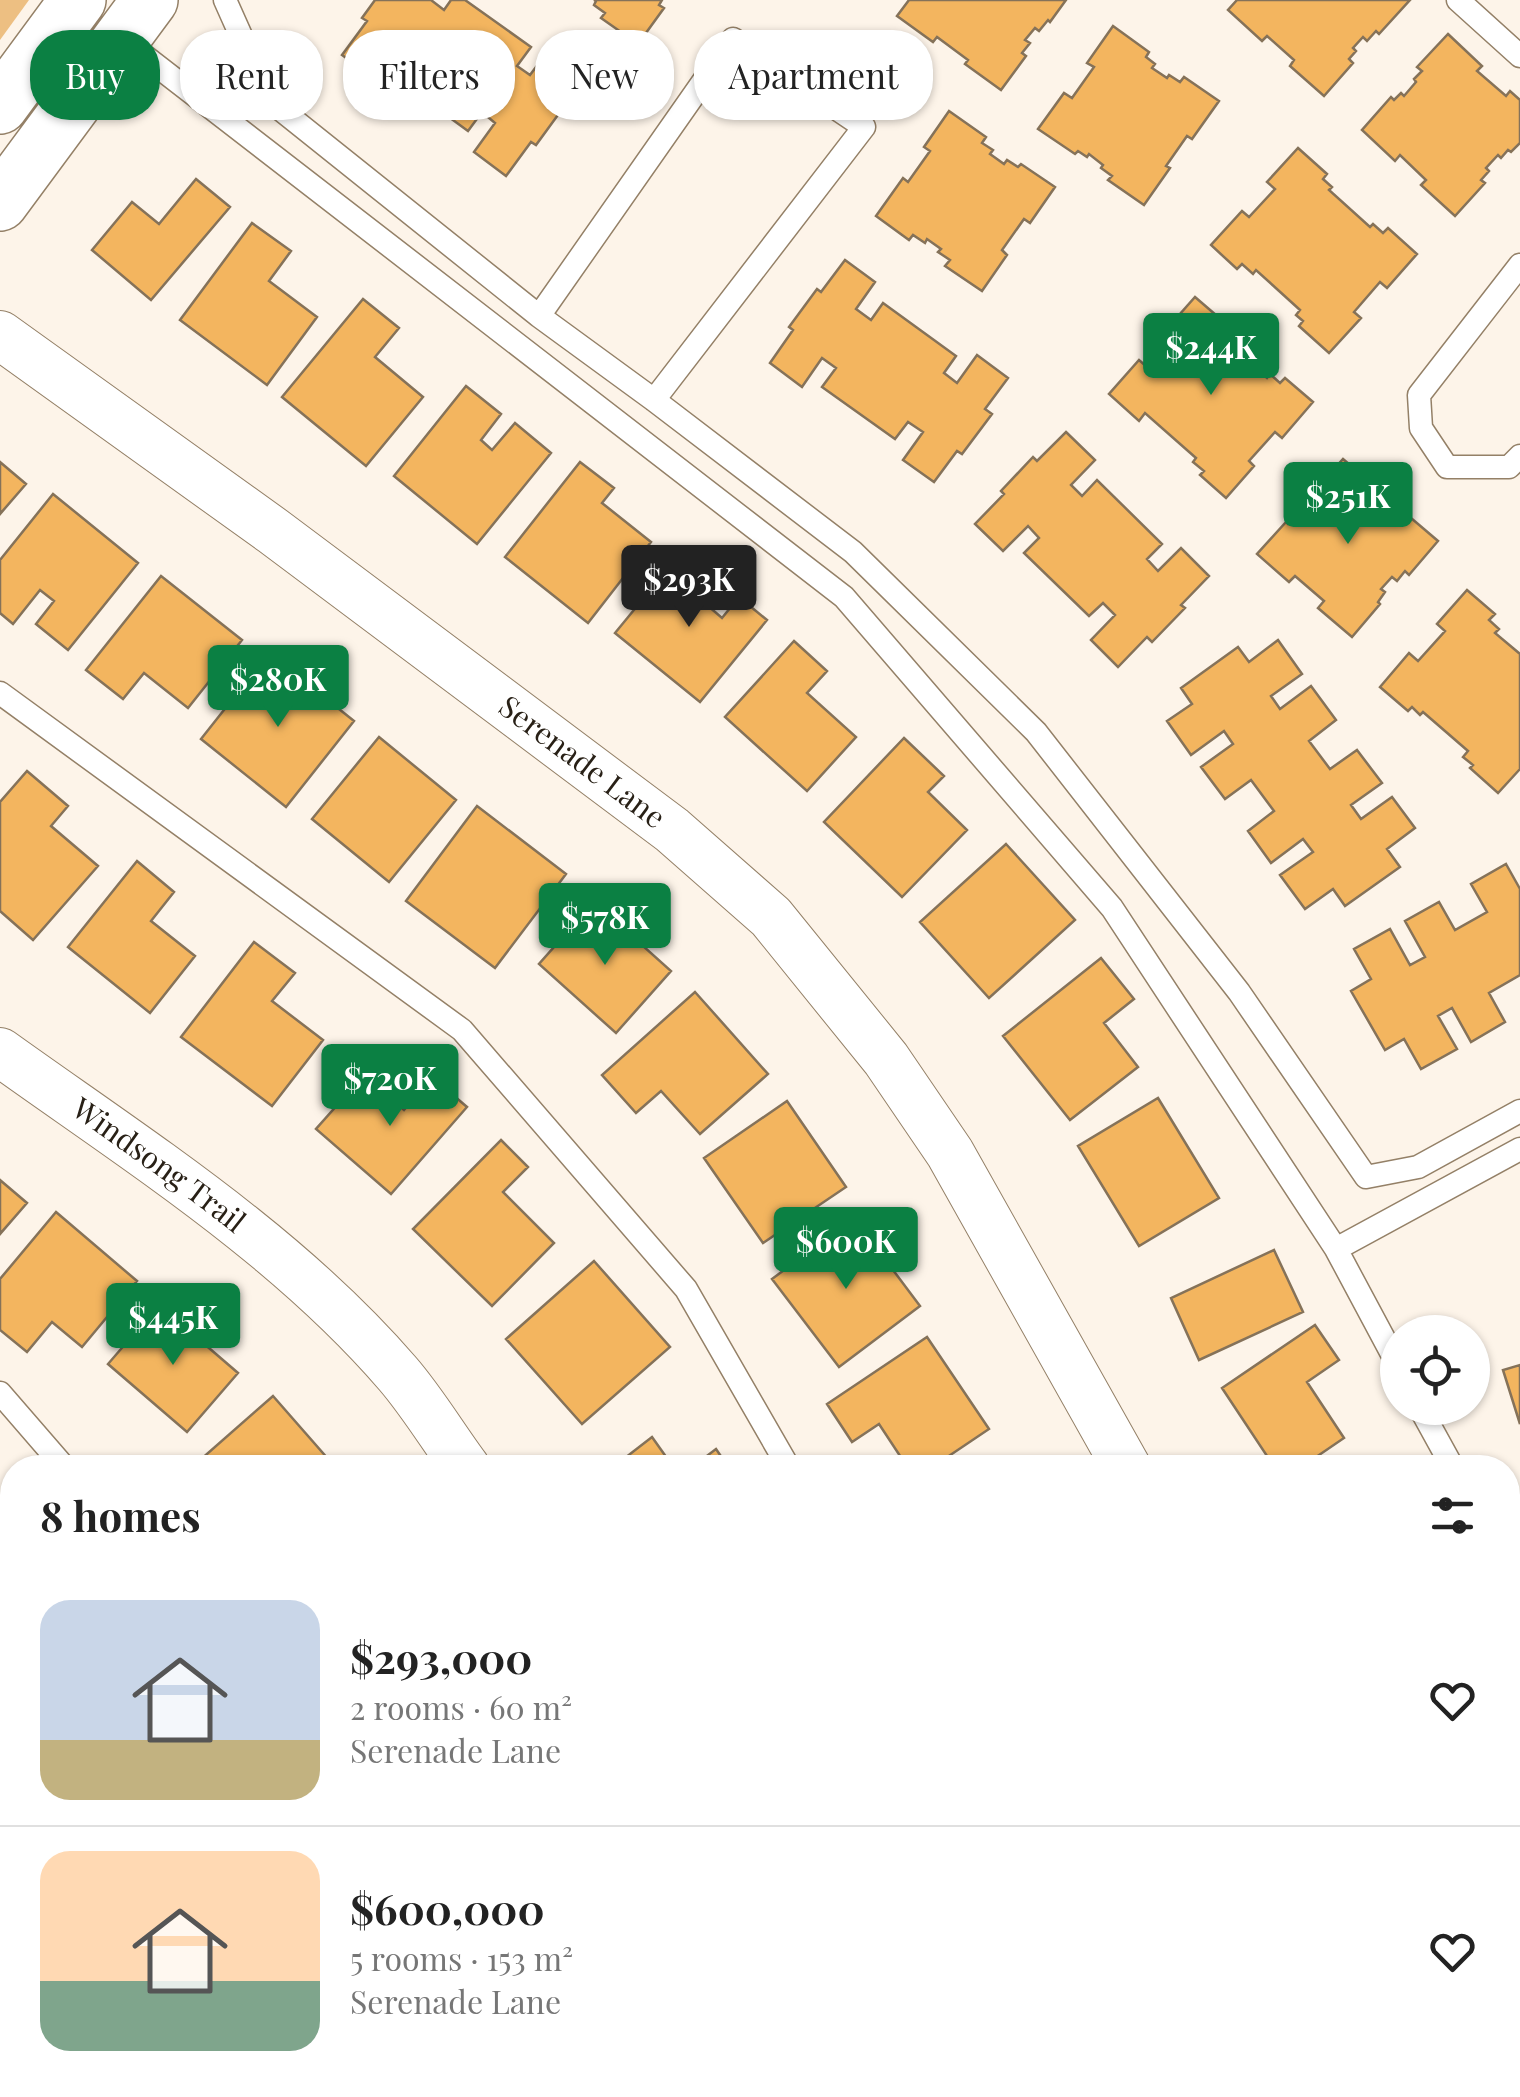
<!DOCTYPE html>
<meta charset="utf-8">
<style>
body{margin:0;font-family:"Playfair Display",serif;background:#f6f6f6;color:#222;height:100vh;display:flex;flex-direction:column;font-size:38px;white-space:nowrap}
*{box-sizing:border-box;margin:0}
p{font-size:32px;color:#767676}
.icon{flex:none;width:55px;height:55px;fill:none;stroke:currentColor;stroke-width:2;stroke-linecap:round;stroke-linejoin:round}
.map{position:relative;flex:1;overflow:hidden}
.drawer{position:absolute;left:0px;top:1455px;width:1520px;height:642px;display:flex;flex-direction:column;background:#fff;border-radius:40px 40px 0 0;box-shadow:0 2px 8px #0004}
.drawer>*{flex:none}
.top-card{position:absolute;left:30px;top:30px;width:1000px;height:90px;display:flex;gap:20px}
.tools{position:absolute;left:1380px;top:1315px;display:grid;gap:20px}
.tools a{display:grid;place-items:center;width:110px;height:110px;border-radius:50%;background:#fff;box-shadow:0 2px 8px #0004;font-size:50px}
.price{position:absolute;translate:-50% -85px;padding:0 22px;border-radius:10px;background:#0b8043;color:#fff;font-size:32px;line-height:65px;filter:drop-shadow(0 2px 5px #0008)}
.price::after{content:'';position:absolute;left:50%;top:60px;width:30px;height:22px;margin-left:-15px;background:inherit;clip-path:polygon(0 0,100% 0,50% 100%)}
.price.on{background:#222;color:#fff}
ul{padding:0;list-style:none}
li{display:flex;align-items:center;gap:30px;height:250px;padding:0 40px}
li+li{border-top:2px solid #e0e0e0}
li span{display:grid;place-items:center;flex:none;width:280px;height:200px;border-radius:30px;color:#555}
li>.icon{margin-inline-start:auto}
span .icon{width:120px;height:120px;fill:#fffc;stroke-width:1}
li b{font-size:42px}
h2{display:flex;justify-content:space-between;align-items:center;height:120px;padding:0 40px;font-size:42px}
.chip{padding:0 35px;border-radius:40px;background:#fff;box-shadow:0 2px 8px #0004;font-size:35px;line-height:90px}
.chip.on{background:#0b8043;color:#fff}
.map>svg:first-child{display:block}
</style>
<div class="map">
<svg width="1520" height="2097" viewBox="0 0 1520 2097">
<rect width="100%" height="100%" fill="#fdf4e9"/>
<path fill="#edbf82" d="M 0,0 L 29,0 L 0,40 Z"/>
<path fill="#f3b55f" stroke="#857259" stroke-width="2.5" d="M 375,0 L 431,0 L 444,10 L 451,0 L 465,0 L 531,47 L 517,66 L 530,75 L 551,47 L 582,70 L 558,104 L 563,108 L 536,145 L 531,142 L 506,176 L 474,152 L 495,123 L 482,112 L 468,131 L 394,77 L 408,59 L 394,49 L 374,78 L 342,55 L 367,21 L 362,18 Z
M 594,0 L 662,0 L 659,5 L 664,8 L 638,44 L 601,18 L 605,13 L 594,5 L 596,1 Z
M 909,0 L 1066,0 L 1050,22 L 1048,20 L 1039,31 L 1035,28 L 1025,40 L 1030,43 L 1022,53 L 1026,56 L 1001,90 L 965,64 L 968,60 L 937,37 L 933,42 L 897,16 Z
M 1237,0 L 1410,0 L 1379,34 L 1376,31 L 1367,41 L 1363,37 L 1353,48 L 1356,51 L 1349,59 L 1353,63 L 1324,96 L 1290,66 L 1294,60 L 1267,36 L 1262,41 L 1228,10 Z
M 1113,26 L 1149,52 L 1146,57 L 1155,64 L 1152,68 L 1167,78 L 1169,75 L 1180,82 L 1184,77 L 1219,101 L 1192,139 L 1187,136 L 1166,166 L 1170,168 L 1144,205 L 1108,180 L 1112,176 L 1101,168 L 1103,165 L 1089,154 L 1087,157 L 1078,151 L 1075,154 L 1038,129 L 1064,93 L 1072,98 L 1094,67 L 1087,63 Z
M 1448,34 L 1482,66 L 1477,71 L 1506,96 L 1510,91 L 1520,100 L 1520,143 L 1511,152 L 1508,150 L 1501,158 L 1498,155 L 1486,168 L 1489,171 L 1481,180 L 1485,183 L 1455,216 L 1421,185 L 1426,180 L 1400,155 L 1395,161 L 1362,130 L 1391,97 L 1394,100 L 1401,93 L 1404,96 L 1416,82 L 1414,79 L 1422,71 L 1417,67 Z
M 949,111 L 986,137 L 982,143 L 993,150 L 990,154 L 1004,164 L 1007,160 L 1018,167 L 1021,164 L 1055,187 L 1030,223 L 1024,219 L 1002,250 L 1007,255 L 982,291 L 945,266 L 950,260 L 938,252 L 941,249 L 927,239 L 925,243 L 913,235 L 909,240 L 876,216 L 903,178 L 908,182 L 930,151 L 924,147 Z
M 1298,148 L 1327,174 L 1323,179 L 1332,187 L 1329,190 L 1370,227 L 1373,224 L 1383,233 L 1388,228 L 1417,254 L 1387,288 L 1380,282 L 1354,312 L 1361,318 L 1329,353 L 1299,326 L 1303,321 L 1296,315 L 1300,310 L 1256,270 L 1253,274 L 1242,264 L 1237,269 L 1211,245 L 1242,211 L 1249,217 L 1275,189 L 1267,182 Z
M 196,179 L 230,207 L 151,300 L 92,250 L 132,202 L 159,224 Z
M 252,223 L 291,251 L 269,281 L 317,317 L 267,385 L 180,320 Z
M 845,260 L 875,282 L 856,309 L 871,320 L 883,303 L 956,356 L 944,373 L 957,383 L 977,355 L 1008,378 L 985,409 L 992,414 L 962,454 L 957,451 L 934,482 L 903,460 L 923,432 L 908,422 L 895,439 L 822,387 L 836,368 L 822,358 L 802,387 L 770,363 L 793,330 L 789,327 L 817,289 L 821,292 Z
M 1195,297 L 1224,322 L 1219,328 L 1229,336 L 1224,341 L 1267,378 L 1270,374 L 1280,383 L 1285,378 L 1313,402 L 1282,438 L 1275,432 L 1249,461 L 1254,466 L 1226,498 L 1200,475 L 1204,471 L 1193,462 L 1196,458 L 1145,413 L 1139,421 L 1109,394 L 1139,360 L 1147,367 L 1173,338 L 1165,331 Z
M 363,299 L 399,328 L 375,357 L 423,397 L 366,466 L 282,397 Z
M 466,386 L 501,414 L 481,440 L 492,450 L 515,423 L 551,453 L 477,544 L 394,476 Z
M 1066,432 L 1095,460 L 1071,485 L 1082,496 L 1097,480 L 1162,544 L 1147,559 L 1158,571 L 1181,548 L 1209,576 L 1181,605 L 1185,608 L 1152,642 L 1147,637 L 1118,667 L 1091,640 L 1115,615 L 1103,603 L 1089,616 L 1024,553 L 1039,538 L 1028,526 L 1003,551 L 975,524 L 1004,494 L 1001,491 L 1033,457 L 1037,461 Z
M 1343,459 L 1375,486 L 1371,490 L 1400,517 L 1404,512 L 1438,541 L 1409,575 L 1405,571 L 1397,581 L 1392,577 L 1381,589 L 1385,592 L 1378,602 L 1380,604 L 1352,637 L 1318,608 L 1324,601 L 1295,576 L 1289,582 L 1257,554 L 1286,522 L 1288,524 L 1297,514 L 1301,518 L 1313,504 L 1311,502 L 1318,494 L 1314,491 Z
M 0,462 L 26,484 L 0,514 Z
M 580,462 L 614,488 L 602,503 L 651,542 L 588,623 L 505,557 Z
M 53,494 L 138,563 L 68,650 L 36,624 L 54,601 L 40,590 L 13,624 L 0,613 L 0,560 Z
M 680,554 L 714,582 L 700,599 L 722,618 L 739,597 L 767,620 L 700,702 L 615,633 Z
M 161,576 L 242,640 L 188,708 L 144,673 L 123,699 L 86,670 Z
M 1467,590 L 1495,614 L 1489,620 L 1499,629 L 1495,633 L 1520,654 L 1520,769 L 1498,793 L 1470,768 L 1473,765 L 1463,757 L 1468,751 L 1423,712 L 1420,715 L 1412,707 L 1408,711 L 1380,687 L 1409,653 L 1418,661 L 1445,631 L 1437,624 Z
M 1278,640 L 1302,674 L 1271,696 L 1280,709 L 1311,686 L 1336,720 L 1309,741 L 1330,769 L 1357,750 L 1382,783 L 1351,805 L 1361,819 L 1392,797 L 1415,828 L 1387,849 L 1400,867 L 1345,906 L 1333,889 L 1305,909 L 1280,875 L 1313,852 L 1303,839 L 1271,863 L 1248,831 L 1274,811 L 1251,780 L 1225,799 L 1201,767 L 1233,744 L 1224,731 L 1191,755 L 1167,721 L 1192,704 L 1181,688 L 1238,647 L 1249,662 Z
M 794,641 L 827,671 L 807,693 L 856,737 L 807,791 L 725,717 Z
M 269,653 L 354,721 L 286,807 L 201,739 Z
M 379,737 L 456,800 L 389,882 L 312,819 Z
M 904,738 L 944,776 L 928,792 L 967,830 L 902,897 L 824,822 Z
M 27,771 L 68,806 L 51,826 L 98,866 L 33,940 L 0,911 L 0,802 Z
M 477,806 L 566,874 L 495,968 L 406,901 Z
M 1006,844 L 1075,920 L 989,998 L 920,922 Z
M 137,861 L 174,892 L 151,921 L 195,956 L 150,1013 L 68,947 Z
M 1506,864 L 1520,889 L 1520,975 L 1489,993 L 1505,1022 L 1471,1042 L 1452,1008 L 1438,1016 L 1457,1049 L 1421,1069 L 1404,1039 L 1385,1050 L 1351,991 L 1371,979 L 1354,949 L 1390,929 L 1410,965 L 1425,957 L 1405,921 L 1439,902 L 1455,930 L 1487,912 L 1471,884 Z
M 594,902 L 671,971 L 616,1033 L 539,964 Z
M 254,942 L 295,973 L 272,1001 L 323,1040 L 272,1106 L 181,1037 Z
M 1101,958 L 1134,999 L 1104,1023 L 1138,1067 L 1070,1120 L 1003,1036 Z
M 695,992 L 768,1074 L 700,1134 L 661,1091 L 636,1113 L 602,1075 Z
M 364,1075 L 404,1110 L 432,1077 L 467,1107 L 391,1194 L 316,1129 Z
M 1158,1098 L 1219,1198 L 1139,1246 L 1078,1146 Z
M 787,1101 L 846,1187 L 763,1243 L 704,1158 Z
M 501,1140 L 528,1167 L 503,1192 L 554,1243 L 492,1306 L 413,1229 Z
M 0,1180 L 27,1203 L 0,1234 Z
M 56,1212 L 137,1281 L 82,1347 L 52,1322 L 27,1352 L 0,1330 L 0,1279 Z
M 854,1218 L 920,1306 L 839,1367 L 772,1279 Z
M 1274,1250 L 1303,1312 L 1199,1360 L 1171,1298 Z
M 594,1261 L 670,1347 L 582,1424 L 506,1339 Z
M 159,1305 L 238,1373 L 187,1432 L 108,1364 Z
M 1315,1325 L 1339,1360 L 1307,1382 L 1344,1438 L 1300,1468 L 1275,1468 L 1222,1388 Z
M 927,1337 L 989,1429 L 931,1468 L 908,1468 L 879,1424 L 852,1442 L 827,1404 Z
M 1520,1365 L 1520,1424 L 1503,1370 Z
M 273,1396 L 336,1468 L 191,1468 Z
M 652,1437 L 674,1468 L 612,1468 Z
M 716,1449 L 729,1468 L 691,1468 Z
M 989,1458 L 996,1468 L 975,1468 Z
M 7,1513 L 12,1519 L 12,1653 L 0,1666 L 0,1520 Z
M 1520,1665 L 1520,1807 L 1508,1795 L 1508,1679 Z
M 0,2047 L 12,2067 L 12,2085 L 24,2085 L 31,2096 L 29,2097 L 0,2097 Z
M 268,2085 L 367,2085 L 349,2097 L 276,2097 Z
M 564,2085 L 697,2085 L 680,2097 L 573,2097 Z
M 977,2085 L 1093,2085 L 1082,2097 L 990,2097 Z
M 1129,2085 L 1153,2085 L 1167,2097 L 1118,2097 Z
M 1385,2085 L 1470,2085 L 1459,2097 L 1389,2097 L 1393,2092 Z"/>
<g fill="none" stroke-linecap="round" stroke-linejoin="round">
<defs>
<path id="service" d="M 225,0 L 270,101 L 539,316 L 654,400 L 853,552 L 1036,732 L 1239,992 L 1366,1177 L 1418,1167 L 1520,1111
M 1458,0 L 1520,56
M 121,38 L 844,597 L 1112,908 L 1336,1249 L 1520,1149
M 1520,265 L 1419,395 L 1421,428 L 1447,467 L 1509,467 L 1520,456
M 539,316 L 733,39 L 864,127 L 654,400
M 0,693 L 462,1030 L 686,1289 L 789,1468
M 1336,1249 L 1398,1365
M 0,1393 L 65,1468
M 1420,1408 L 1453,1468
M 1508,1546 L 1520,1559
M 465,2085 L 473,2097
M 1231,2085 L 1244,2097"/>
<g id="minor">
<path id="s1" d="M 0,335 L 273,531 L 672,830 L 771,917 L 886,1059 L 950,1153 L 1127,1468"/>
<path id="s2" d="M 0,1052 C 138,1151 286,1244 398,1374 C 423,1403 443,1437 466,1468"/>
<path d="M 0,1853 L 12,1872"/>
<path d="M 1508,1948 L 1520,1959"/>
<path d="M 143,2085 L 150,2097"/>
<path d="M 824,2085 L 833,2097"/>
</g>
<path id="tertiary" d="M 0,106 L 78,0
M 0,203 L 150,0"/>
</defs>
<use href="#service" stroke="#948067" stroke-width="25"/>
<use href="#minor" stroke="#948067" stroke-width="50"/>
<use href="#tertiary" stroke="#948067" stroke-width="58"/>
<use href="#service" stroke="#fff" stroke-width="22"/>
<use href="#minor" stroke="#fff" stroke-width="48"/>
<use href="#tertiary" stroke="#fff" stroke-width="55"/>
</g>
<g text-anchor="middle" stroke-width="8" stroke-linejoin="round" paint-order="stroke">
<g font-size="30" fill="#282016" stroke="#fdf4e9">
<text dy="10" stroke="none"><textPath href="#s1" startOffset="722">Serenade Lane</textPath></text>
<text dy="10" stroke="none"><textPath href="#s2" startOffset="195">Windsong Trail</textPath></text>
</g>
</g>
</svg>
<div class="tools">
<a><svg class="icon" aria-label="locate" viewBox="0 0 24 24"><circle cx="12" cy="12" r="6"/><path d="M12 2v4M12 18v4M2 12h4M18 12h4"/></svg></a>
</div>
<b class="price" style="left:1211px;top:398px">$244K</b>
<b class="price" style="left:1348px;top:547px">$251K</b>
<b class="price on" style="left:689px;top:630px">$293K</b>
<b class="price" style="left:278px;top:730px">$280K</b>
<b class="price" style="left:605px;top:968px">$578K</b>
<b class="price" style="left:390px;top:1129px">$720K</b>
<b class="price" style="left:846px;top:1292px">$600K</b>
<b class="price" style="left:173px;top:1368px">$445K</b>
<div class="top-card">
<a class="chip on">Buy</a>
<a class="chip">Rent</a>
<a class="chip">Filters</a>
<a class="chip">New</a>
<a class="chip">Apartment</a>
</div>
<section class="drawer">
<h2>8 homes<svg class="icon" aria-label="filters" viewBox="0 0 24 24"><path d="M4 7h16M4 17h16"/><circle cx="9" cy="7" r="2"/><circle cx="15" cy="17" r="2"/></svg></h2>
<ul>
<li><span style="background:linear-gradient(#c9d6e8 70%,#c2b280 0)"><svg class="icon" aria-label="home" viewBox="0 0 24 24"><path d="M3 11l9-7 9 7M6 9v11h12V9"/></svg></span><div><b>$293,000</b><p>2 rooms · 60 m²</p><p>Serenade Lane</p></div><svg class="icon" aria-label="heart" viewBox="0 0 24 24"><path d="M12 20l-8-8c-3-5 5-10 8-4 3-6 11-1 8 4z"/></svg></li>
<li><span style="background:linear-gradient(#ffd9b3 65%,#7fa58c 0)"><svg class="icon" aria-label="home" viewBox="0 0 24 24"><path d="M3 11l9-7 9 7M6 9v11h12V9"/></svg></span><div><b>$600,000</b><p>5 rooms · 153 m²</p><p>Serenade Lane</p></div><svg class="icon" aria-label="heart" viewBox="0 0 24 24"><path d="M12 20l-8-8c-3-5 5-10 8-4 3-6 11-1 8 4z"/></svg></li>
</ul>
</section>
</div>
